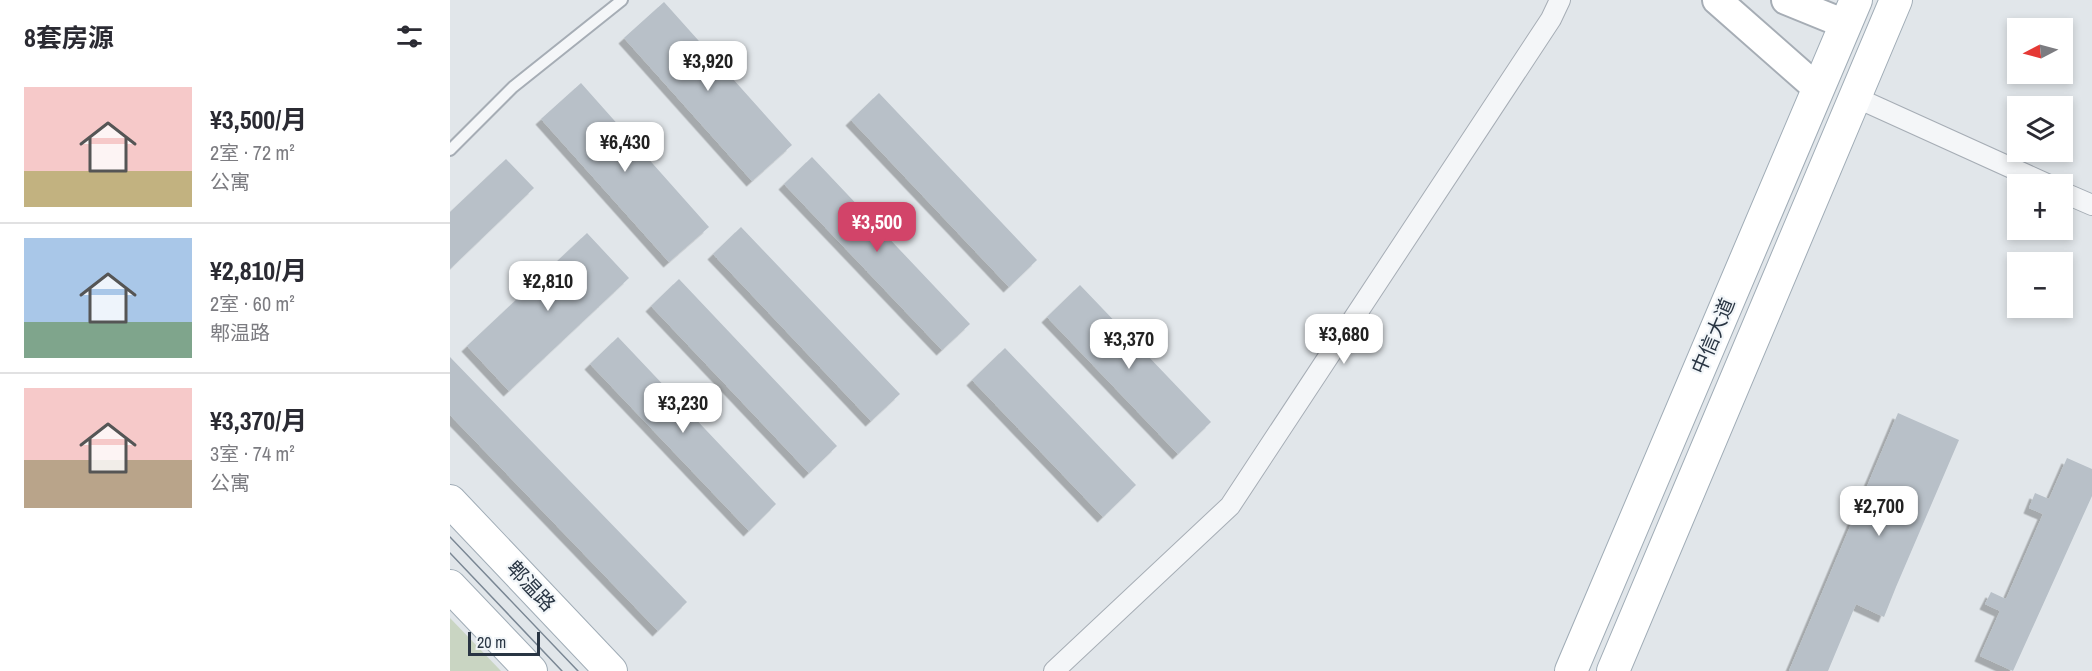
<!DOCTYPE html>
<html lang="zh">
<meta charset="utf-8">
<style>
body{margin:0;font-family:"Archivo Narrow","Noto Sans SC",sans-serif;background:#f7f7f7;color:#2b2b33;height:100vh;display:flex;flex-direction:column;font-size:22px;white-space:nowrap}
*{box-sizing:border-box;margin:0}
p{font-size:20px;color:#7c7c81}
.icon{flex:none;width:33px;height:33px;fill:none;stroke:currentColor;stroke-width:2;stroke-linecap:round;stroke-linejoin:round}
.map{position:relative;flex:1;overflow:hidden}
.sheet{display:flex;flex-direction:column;background:#fff;width:450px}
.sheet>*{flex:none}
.needle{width:39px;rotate:264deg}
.tools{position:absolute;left:1557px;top:18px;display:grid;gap:12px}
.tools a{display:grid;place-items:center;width:66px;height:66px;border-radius:0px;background:#fff;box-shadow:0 3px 9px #0003;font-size:30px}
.scale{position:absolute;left:18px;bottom:15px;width:72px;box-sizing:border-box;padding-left:6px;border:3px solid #293543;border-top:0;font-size:16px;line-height:21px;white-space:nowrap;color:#293543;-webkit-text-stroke:4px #f1f5f8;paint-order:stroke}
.price{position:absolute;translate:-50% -51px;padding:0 14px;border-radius:12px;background:#fff;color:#222;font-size:20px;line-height:39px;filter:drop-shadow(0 2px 3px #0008)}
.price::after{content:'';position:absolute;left:50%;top:36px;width:18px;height:14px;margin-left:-9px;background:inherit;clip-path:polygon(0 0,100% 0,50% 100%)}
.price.current{background:#d24469;color:#fff}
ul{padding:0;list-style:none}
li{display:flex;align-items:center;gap:18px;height:150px;padding:0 24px}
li+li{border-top:2px solid #e1e1e2}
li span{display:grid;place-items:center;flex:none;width:168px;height:120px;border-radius:0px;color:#555}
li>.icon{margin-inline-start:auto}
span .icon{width:72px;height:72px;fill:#fffc;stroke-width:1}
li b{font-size:26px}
h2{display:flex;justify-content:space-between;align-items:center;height:72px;padding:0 24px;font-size:26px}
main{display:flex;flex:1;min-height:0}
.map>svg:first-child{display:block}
</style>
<main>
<section class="sheet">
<h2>8套房源<svg class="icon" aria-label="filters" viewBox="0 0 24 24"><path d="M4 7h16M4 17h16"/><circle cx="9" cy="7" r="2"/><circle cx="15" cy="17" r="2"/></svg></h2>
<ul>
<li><span style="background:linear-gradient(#f6c9c9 70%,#c2b280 0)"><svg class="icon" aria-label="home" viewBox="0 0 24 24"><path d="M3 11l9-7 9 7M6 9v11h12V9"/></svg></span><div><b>¥3,500/月</b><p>2室 · 72 m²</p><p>公寓</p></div></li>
<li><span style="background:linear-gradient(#a9c7e8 70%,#7fa58c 0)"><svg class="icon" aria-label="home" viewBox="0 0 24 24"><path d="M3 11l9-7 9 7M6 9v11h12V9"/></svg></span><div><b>¥2,810/月</b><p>2室 · 60 m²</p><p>郫温路</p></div></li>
<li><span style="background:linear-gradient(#f6c9c9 60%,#b9a48a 0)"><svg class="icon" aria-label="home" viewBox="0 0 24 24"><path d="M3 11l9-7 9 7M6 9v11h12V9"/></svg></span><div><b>¥3,370/月</b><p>3室 · 74 m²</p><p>公寓</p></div></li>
</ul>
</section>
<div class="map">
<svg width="1642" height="671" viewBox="0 0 1642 671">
<defs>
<filter id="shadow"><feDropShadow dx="-5.5" dy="5.5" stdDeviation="0" flood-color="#0004"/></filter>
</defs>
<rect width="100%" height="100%" fill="#e1e6ea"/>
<path fill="#c9d5c2" d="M 0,618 L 51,671 L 0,671 Z"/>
<path fill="#b8c0c8" filter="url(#shadow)" d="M 214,2 L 342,145 L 302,181 L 174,38 Z
M 131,83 L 259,227 L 219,262 L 91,119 Z
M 429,93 L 587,260 L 559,287 L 401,120 Z
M 362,157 L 520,324 L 492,350 L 334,184 Z
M 56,159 L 84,188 L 0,269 L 0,212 Z
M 291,227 L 450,394 L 421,421 L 263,254 Z
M 137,233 L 179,278 L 59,391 L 17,346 Z
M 229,279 L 387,446 L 359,473 L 201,306 Z
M 630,285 L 761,422 L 728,454 L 597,317 Z
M 168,337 L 326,504 L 299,531 L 140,364 Z
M 555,348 L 686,485 L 653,517 L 522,380 Z
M 0,357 L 237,602 L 208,631 L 0,415 Z
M 1448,413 L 1509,440 L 1446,587 L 1434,617 L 1406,604 L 1378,671 L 1339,671 Z
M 1617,458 L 1642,469 L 1642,496 L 1563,671 L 1530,656 L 1550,611 L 1535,604 L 1541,592 L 1556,599 L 1593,514 L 1579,508 L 1585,493 L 1599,499 Z"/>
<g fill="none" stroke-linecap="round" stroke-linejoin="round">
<defs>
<path id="lane" d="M 0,150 L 63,87 L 172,0"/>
<path id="street" d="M 1405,97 L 1597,184
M 1612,192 L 1642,205
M 604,671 L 780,506 L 1101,19 L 1110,0"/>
<path id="secondary" d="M 1267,0 L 1368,89
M 1336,0 L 1395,24"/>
<path id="primary" d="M 0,501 L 161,671
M 0,586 L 81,671
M 1121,671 L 1406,0
M 1163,671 L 1446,0"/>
</defs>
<use href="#lane" stroke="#a6adb5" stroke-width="14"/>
<use href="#street" stroke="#a6adb5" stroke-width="22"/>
<use href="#secondary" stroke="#a6adb5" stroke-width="32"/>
<use href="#primary" stroke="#a0acb6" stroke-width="34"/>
<use href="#lane" stroke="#f4f6f8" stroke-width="10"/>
<use href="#street" stroke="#f4f6f8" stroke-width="20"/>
<use href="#secondary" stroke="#fff" stroke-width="28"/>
<use href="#primary" stroke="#fff" stroke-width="32"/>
<path stroke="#7a8794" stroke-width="1.5" d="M 0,537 L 128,671
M 0,553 L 112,671"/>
</g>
<g text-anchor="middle" stroke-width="4.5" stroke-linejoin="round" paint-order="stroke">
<g font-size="20" fill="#293543" stroke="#f1f5f8">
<text transform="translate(1263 336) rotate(-67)" y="7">中信大道</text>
<text transform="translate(81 586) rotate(47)" y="7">郫温路</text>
</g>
</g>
</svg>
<div class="tools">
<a><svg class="needle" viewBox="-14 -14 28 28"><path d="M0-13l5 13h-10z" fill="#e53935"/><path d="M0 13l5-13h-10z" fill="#7c7c81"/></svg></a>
<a><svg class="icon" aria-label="layers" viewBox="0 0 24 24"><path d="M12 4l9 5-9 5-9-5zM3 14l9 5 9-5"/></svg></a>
<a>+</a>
<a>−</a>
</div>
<div class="scale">20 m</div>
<b class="price" style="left:258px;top:92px">¥3,920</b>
<b class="price" style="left:175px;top:173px">¥6,430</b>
<b class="price current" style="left:427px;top:253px">¥3,500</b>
<b class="price" style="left:98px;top:312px">¥2,810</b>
<b class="price" style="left:894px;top:365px">¥3,680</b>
<b class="price" style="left:679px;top:370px">¥3,370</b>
<b class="price" style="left:233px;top:434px">¥3,230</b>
<b class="price" style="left:1429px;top:537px">¥2,700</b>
</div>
</main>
